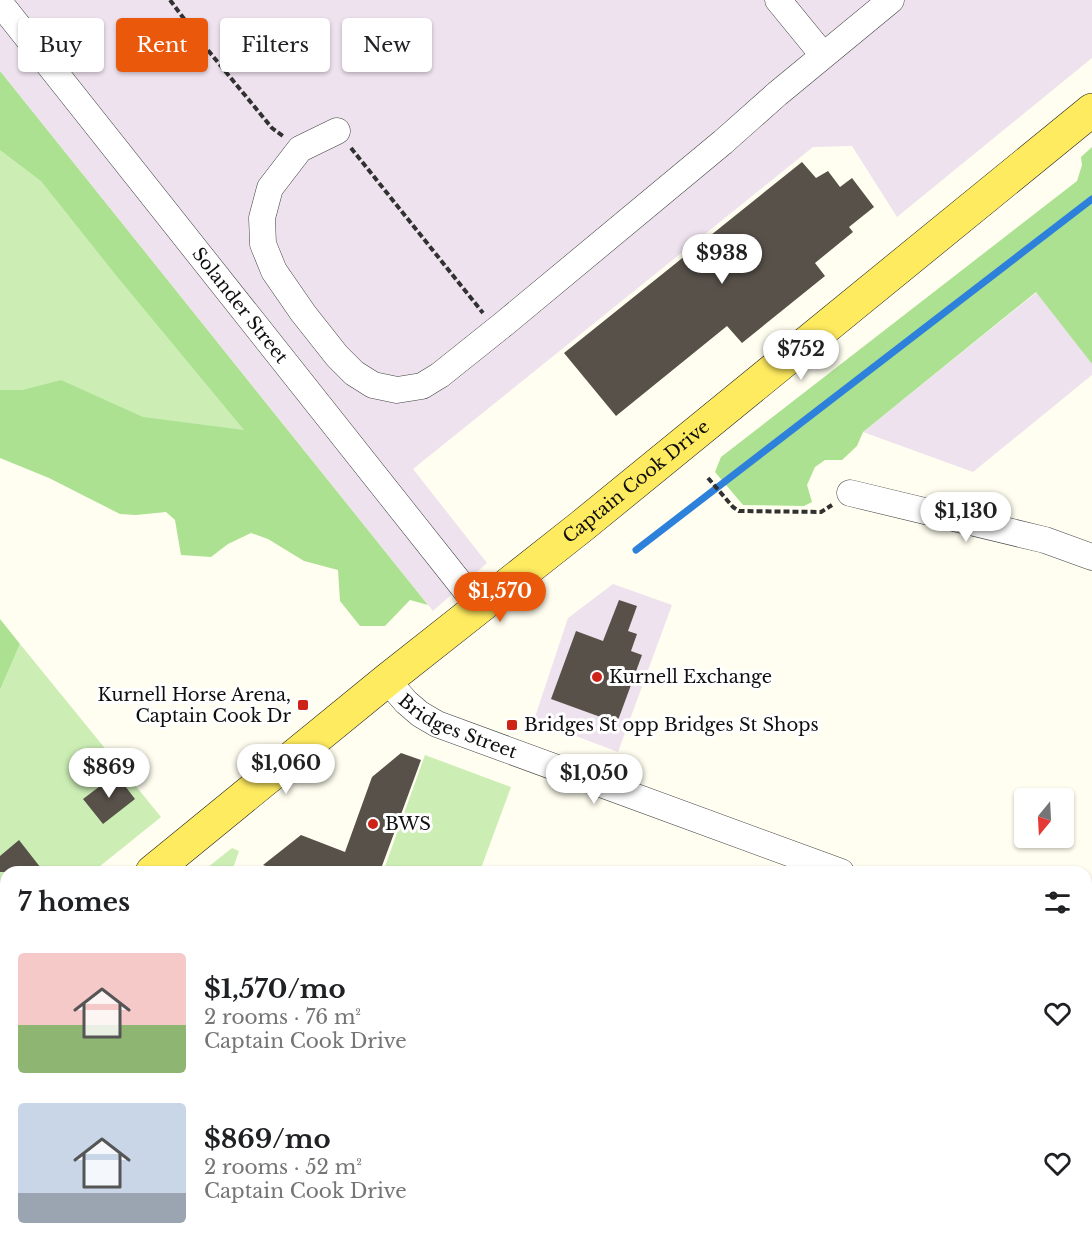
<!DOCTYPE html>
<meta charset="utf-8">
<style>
body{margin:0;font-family:"Libre Baskerville",serif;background:#f2f2f2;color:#202124;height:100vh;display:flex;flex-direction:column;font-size:22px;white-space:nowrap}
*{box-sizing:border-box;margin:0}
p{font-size:20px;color:#757577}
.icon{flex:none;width:33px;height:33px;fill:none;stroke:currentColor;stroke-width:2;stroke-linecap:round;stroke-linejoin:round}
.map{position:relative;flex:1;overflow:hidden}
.side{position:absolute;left:0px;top:866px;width:1092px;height:386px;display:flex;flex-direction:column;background:#fff;border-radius:18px 18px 0 0;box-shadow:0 2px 4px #0004}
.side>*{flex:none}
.top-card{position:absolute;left:18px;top:18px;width:600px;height:54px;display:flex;gap:12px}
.needle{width:39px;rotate:198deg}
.fabs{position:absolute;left:1014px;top:788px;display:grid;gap:12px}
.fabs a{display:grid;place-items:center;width:60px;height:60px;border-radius:6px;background:#fff;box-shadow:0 2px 4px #0004;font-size:30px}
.price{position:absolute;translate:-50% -51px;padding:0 14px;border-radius:21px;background:#fff;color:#222;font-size:20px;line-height:39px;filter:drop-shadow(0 2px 3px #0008)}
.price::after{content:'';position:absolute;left:50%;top:36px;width:18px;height:14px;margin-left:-9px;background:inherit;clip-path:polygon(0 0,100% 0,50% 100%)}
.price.on{background:#ea580c;color:#fff}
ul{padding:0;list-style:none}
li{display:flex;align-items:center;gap:18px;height:150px;padding:0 18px}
li span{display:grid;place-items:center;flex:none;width:168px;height:120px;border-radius:6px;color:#555}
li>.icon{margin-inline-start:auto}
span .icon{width:72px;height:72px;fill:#fffc;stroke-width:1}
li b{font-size:26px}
h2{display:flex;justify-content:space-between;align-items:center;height:72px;padding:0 18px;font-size:26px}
.tag{padding:0 21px;border-radius:6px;background:#fff;box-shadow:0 2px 4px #0004;font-size:21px;line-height:54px}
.tag.on{background:#ea580c;color:#fff}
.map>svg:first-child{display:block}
</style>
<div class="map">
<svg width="1092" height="1250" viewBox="0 0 1092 1250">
<rect width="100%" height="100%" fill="#fffef0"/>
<path fill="#eee2ee" d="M 0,0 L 1092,0 L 1092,58 L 897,217 L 852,146 L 813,147 L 413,469 L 487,563 L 433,611 L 0,71 Z
M 1037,292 L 1092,364 L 1092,375 L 973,472 L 863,432 Z
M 613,584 L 672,605 L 618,752 L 534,720 L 568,618 Z"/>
<path fill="#cceeb5" d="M 0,94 L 339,501 L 0,442 Z
M 20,644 L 161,817 L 94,871 L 6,872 L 6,943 L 0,948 L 0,690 Z
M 425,755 L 511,787 L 480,871 L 383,872 Z
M 232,848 L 239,851 L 232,871 L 203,871 Z
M 238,1245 L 357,1245 L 355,1250 L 237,1250 Z"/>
<path fill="#ace192" d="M 0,71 L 428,605 L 410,600 L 385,626 L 360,626 L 340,601 L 338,570 L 304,561 L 268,539 L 251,533 L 228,544 L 211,557 L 181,555 L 175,520 L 166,512 L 136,515 L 120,514 L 49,478 L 0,458 L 0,390 L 23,390 L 61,380 L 143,417 L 244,430 L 115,274 L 41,181 L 0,150 Z
M 1092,147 L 1092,364 L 1036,292 L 863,432 L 857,446 L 842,460 L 825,460 L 815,467 L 807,485 L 812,502 L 804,506 L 743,505 L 715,472 L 721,457 L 1077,181 L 1082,165 L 1081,157 Z
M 0,619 L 20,644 L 0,690 Z"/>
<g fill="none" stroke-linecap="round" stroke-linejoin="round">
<path stroke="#2e81db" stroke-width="7" d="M 636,550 L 1092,199"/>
</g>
<path fill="#58514a" d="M 802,162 L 816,178 L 828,171 L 840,187 L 852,178 L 874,207 L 849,227 L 853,232 L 815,263 L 825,276 L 742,343 L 727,326 L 616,416 L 564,353 Z
M 619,600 L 637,606 L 628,631 L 637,634 L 631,651 L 642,655 L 617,723 L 551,699 L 576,631 L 603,641 Z
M 401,753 L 421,760 L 382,866 L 392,870 L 392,872 L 281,872 L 263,865 L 301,835 L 345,852 L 372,777 Z
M 116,774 L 135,799 L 103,824 L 83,799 Z
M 19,840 L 44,872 L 0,872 L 0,856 Z"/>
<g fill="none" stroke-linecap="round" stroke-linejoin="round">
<defs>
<g id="minor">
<path d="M 778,0 L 823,55"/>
<path id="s1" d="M 0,3 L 479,607"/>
<path d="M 337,131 L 300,149 L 270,188 L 262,218 L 263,244 L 274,271 L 303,313 L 337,356 L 354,373 L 373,385 L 397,390 L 422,386 L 440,375 L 505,323 L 723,142 L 777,94 L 891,0"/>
<path d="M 850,493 L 1045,540 L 1092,557"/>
<path id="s2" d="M 387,680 L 406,702 L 420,714 L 437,724 L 841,872"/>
<path d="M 1086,961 L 1092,963"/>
<path d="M 747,1245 L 761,1250"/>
</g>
<g id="major">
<path id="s3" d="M 152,872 L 387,680 L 582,526 L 1092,110"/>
<path d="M 0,989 L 6,990"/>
<path d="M 0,1048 L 6,1047"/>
</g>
</defs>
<use href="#minor" stroke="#424242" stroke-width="27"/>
<use href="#major" stroke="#202020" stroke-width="34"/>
<path stroke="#313131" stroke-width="4" stroke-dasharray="6 3" stroke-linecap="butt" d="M 170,0 L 202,43 L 272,128 L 283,136
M 351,148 L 483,313
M 708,478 L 733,507 L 739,511 L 821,512 L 832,505"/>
<use href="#minor" stroke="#fff" stroke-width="26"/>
<use href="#major" stroke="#ffeb60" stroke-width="33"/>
</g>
<g fill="#ce2417" stroke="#fff" stroke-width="2">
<circle cx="597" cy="677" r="6"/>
<rect x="297" y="699" width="12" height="12" rx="3"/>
<rect x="506" y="719" width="12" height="12" rx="3"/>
<circle cx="373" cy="824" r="6"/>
</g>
<g text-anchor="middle" stroke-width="6" stroke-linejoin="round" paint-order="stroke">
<g font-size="18" fill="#0f0f0f" stroke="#fff">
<text dy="6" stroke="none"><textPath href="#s1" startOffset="386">Solander Street</textPath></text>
<text dy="6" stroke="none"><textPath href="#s3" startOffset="622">Captain Cook Drive</textPath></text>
<text dy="6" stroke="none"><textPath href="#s2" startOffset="87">Bridges Street</textPath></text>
</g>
<g font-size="18" fill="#0f0f0f" stroke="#fff" text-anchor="start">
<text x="609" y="683">Kurnell Exchange</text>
<text x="291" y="701" text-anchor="end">Kurnell Horse Arena,<tspan x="291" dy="21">Captain Cook Dr</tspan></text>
<text x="524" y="731">Bridges St opp Bridges St Shops</text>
<text x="385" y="830">BWS</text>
</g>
</g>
</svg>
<div class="fabs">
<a><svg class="needle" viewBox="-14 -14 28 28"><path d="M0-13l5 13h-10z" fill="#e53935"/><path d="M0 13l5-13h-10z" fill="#757577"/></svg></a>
</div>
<b class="price" style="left:722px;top:285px">$938</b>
<b class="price" style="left:801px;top:381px">$752</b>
<b class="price" style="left:966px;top:543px">$1,130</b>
<b class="price on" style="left:500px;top:623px">$1,570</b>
<b class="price" style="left:286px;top:795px">$1,060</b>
<b class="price" style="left:109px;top:799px">$869</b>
<b class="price" style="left:594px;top:805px">$1,050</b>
<div class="top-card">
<a class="tag">Buy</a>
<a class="tag on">Rent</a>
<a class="tag">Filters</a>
<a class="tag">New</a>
</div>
<section class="side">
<h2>7 homes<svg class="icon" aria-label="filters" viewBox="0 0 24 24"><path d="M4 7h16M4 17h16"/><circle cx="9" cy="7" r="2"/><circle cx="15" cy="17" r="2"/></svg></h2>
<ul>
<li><span style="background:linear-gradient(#f6c9c9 60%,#8fb573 0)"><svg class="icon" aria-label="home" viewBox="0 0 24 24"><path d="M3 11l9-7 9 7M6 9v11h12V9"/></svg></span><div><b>$1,570/mo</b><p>2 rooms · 76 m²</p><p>Captain Cook Drive</p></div><svg class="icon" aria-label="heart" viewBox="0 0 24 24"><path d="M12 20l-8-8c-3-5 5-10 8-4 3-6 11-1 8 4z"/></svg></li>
<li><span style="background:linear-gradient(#c9d6e8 75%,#9aa5b1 0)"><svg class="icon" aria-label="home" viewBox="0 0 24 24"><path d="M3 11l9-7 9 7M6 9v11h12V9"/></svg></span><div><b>$869/mo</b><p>2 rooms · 52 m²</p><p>Captain Cook Drive</p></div><svg class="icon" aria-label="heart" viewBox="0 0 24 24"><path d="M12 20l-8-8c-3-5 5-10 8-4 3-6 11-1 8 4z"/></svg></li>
</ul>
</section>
</div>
